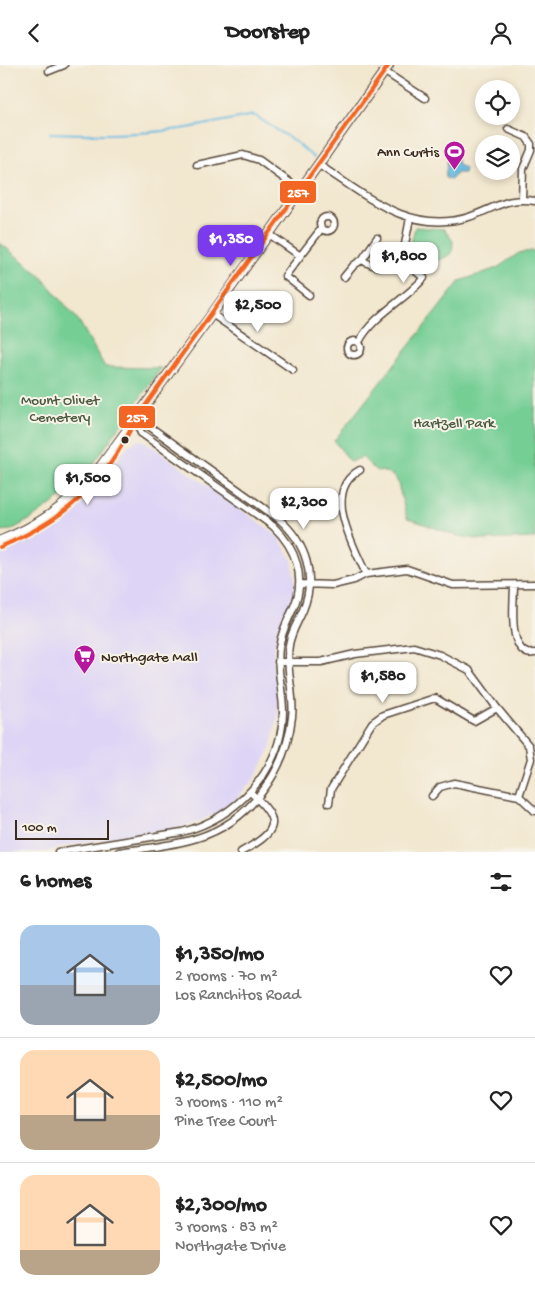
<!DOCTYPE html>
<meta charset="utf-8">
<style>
body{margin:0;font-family:"Gochi Hand",sans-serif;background:#f6f6f6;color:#222;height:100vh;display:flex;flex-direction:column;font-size:19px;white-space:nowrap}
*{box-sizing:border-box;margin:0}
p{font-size:16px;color:#767676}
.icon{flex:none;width:28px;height:28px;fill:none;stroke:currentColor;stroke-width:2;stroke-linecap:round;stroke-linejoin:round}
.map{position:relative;height:787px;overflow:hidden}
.details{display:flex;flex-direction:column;background:#fff;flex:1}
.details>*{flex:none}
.controls{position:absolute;left:475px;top:15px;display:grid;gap:10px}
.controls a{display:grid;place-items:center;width:45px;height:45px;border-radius:50%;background:#fff;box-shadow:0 2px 8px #0003;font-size:25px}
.scale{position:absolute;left:15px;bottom:12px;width:94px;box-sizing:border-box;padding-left:5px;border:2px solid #3b2a1e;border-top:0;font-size:14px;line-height:18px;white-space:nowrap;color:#3b2a1e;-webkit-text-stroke:4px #f7f3e8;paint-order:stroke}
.price{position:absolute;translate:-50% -42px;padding:0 11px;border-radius:10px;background:#fff;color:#222;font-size:16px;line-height:32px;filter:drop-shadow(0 1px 2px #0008)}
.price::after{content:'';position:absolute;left:50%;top:30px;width:15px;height:11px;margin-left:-8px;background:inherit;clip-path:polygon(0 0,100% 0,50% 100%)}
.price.on{background:#7c3aed;color:#fff}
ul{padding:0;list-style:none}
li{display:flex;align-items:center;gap:15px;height:125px;padding:0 20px}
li+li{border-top:1px solid #e0e0e0}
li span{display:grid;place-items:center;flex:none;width:140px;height:100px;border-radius:15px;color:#555}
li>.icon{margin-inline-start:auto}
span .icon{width:60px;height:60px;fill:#fffc;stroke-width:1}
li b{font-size:21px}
h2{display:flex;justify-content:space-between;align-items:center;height:60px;padding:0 20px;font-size:21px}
header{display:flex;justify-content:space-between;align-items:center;height:65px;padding:0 20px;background:#fff;font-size:22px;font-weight:700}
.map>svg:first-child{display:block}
</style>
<header><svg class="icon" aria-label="back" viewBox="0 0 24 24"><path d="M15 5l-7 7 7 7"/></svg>Doorstep<svg class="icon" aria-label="person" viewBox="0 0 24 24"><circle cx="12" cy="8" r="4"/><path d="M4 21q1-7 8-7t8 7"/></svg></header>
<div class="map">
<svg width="535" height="787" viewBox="0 0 535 787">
<rect width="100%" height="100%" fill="#f7f3e8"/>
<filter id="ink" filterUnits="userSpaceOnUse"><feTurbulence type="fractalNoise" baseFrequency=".02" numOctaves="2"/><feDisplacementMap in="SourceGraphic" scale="10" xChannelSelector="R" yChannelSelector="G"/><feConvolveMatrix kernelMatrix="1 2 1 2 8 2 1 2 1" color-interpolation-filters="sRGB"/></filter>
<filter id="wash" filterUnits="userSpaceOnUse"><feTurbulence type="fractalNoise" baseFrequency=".0096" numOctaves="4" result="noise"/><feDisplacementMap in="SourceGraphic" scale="20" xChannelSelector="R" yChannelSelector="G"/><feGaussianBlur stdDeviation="1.12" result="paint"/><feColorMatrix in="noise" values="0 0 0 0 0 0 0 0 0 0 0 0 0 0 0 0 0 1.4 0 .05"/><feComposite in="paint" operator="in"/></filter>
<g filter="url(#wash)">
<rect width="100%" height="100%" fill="#f2e7cf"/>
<path fill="#ded5f6" d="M 138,375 L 143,375 L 270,465 L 279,473 L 292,495 L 295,519 L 293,531 L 279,562 L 274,585 L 273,601 L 277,621 L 278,649 L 270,685 L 254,714 L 238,732 L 219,747 L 193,759 L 169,765 L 75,779 L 44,787 L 0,787 L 0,486 L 42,467 L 72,446 L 99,418 L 128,381 Z"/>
<path fill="#74ce94" stroke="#587c59" d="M 415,162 L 444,164 L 453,176 L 452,188 L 444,193 L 426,200 L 408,192 Z
M 0,178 L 40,210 L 79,256 L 105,302 L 161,303 L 89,405 L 70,426 L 31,454 L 11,465 L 0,466 Z
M 532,186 L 535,187 L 535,473 L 484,475 L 458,471 L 407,453 L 397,415 L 389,408 L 375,405 L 362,392 L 351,397 L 334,376 L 460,216 L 497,203 L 519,188 Z"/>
<path fill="#64bae0" stroke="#50727f" d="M 448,92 L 457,94 L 458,100 L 465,103 L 464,108 L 456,108 L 452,114 L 445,113 Z"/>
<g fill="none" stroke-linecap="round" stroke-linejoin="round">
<path stroke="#64bae0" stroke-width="2" d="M 50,68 C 97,70 147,70 193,62 C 214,58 234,54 254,50 L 297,78 L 314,93"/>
</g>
</g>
<g filter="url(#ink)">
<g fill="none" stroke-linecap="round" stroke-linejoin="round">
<defs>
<path id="minor" d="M 49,6 L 64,0
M 385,7 L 425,33
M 508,64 L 526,72 L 531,79 L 531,85 L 523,104 L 522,134
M 197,100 L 243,90 L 259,95 L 300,125
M 319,100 C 367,131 409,170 469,152 C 494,144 507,131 535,136
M320 159a7 7 0 1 1 14 0a7 7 0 1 1-14 0Z
M 269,169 L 299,190
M 362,195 L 377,173
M 344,212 L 354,200 L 362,195 C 376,204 387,203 402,195
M 309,230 L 285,211 L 321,164
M 212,249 L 293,305
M347 283a7 7 0 1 1 14 0a7 7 0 1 1-14 0Z
M 359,277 C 373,250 404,236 424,213 L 402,195 L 410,153
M 360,405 C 321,426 354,481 366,509
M 300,519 L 333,520 L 354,515 L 366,509 L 407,504 L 453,520 L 535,519
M 514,520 C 514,537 508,580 527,588 C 529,589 532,588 535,588
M 278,597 L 321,597 L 355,589 L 414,582 L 440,590 L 469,605 L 497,643 L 529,681 L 531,694 L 519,731 L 535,746
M 432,731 L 440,722 L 454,718 L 519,731
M 329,738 L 331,724 L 372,658 L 383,650 L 435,633 L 474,656 L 497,643
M 58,787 L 182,767 C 236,753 282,706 283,647 C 283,626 276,604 279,583 C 281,568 287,557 293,544 C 307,513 296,483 273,461 L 141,368 L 135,355
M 119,787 C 145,783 172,781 197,773 C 250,757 286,706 292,652 C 295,628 285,604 289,580 C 291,567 298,557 303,545 C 317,511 306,478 279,454 L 146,359 L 135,355
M 241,787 C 277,767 284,757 250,727"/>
<path id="major" d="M 0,476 C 38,461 65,442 93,412 L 212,249 L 389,0"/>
</defs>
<use href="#minor" stroke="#564639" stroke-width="9"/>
<use href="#major" stroke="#564639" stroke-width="11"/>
<use href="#minor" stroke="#fff" stroke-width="6"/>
<use href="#major" stroke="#fff" stroke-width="9"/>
<defs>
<path id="bus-1" d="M 0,482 C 64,455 106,419 135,355 L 389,0"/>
</defs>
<use href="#bus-1" stroke="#f7f3e8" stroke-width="8"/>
<use href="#bus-1" stroke="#f26522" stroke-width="4"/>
</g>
</g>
<defs>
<symbol id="stadium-pin" viewBox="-11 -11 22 30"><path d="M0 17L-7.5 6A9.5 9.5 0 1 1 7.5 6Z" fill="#b5179e" stroke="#f7f3e8"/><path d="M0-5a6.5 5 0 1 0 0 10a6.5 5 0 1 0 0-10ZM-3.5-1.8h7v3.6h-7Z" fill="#fff"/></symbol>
<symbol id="supermarket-pin" viewBox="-11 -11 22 30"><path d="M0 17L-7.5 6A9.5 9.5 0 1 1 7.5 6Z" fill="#b5179e" stroke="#f7f3e8"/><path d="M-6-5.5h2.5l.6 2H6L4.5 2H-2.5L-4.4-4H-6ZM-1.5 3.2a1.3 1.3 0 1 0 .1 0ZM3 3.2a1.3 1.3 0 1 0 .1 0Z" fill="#fff"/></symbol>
</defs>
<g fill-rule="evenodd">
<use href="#stadium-pin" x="442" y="74" width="25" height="34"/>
<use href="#supermarket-pin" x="72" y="578" width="25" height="34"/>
</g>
<circle fill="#3b2a1e" stroke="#f7f3e8" stroke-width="2" cx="125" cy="375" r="4.5"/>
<g text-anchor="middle" stroke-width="4" stroke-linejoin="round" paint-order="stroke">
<g font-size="15" fill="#3b2a1e" stroke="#f7f3e8" text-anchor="end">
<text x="439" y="91">Ann Curtis</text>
<text x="101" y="596" text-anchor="start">Northgate Mall</text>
</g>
<g font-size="15" fill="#4c5b41" stroke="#f7f3e8">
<text x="60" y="339">Mount Olivet<tspan x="60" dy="17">Cemetery</tspan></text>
<text x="454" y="362">Hartzell Park</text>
</g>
</g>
<g stroke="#f7f3e8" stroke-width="2">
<rect x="279" y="115" width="38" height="24" rx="5" fill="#f26522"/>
<rect x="118" y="340" width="38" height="24" rx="5" fill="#f26522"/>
</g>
<g font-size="14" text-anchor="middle" font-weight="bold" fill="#fff">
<text x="298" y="132">257</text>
<text x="137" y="357">257</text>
</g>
</svg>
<div class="controls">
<a><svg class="icon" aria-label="locate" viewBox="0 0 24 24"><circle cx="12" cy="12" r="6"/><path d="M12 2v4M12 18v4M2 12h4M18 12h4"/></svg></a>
<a><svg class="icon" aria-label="layers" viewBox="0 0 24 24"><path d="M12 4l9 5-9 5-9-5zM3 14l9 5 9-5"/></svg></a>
</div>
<div class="scale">100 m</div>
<b class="price on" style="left:231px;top:202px">$1,350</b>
<b class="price" style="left:404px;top:219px">$1,800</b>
<b class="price" style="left:258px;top:268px">$2,500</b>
<b class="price" style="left:88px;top:441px">$1,500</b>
<b class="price" style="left:304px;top:465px">$2,300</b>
<b class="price" style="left:383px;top:639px">$1,580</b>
</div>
<section class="details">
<h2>6 homes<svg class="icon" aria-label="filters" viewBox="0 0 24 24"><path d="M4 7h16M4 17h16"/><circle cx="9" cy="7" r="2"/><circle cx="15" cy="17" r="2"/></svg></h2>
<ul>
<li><span style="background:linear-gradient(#a9c7e8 60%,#9aa5b1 0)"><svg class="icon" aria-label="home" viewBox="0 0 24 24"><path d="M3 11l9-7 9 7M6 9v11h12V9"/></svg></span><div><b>$1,350/mo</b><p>2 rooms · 70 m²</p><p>Los Ranchitos Road</p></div><svg class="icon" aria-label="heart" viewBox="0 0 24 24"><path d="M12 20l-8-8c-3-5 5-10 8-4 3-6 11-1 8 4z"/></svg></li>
<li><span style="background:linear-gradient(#ffd9b3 65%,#b9a48a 0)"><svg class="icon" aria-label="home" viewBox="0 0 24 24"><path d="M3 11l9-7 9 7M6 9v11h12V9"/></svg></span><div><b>$2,500/mo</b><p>3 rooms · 110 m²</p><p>Pine Tree Court</p></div><svg class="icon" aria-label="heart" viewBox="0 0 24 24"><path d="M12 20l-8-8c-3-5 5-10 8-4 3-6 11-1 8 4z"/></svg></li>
<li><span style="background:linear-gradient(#ffd9b3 75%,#b9a48a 0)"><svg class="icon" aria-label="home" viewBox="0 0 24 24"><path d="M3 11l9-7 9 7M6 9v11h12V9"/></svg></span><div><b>$2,300/mo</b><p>3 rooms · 83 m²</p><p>Northgate Drive</p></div><svg class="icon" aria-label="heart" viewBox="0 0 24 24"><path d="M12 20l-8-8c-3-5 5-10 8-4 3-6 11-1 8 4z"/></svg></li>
</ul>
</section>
